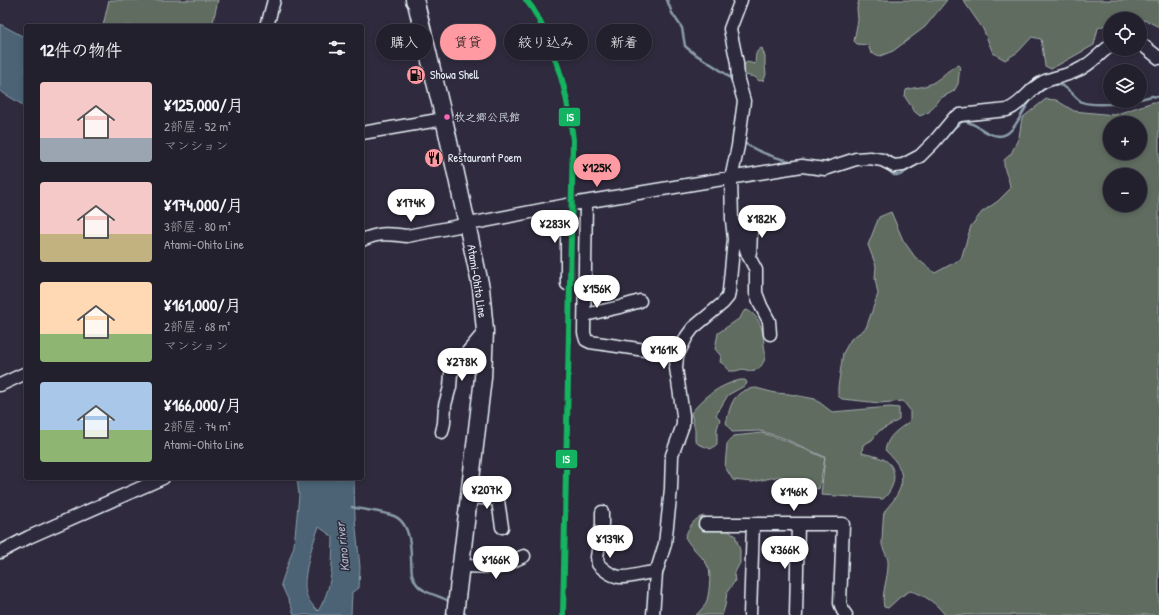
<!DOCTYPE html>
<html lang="ja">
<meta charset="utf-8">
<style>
body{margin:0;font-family:"Patrick Hand","Klee One",sans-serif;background:#2f2d3a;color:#f1f3f6;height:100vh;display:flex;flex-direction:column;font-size:15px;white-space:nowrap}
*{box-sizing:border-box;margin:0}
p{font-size:13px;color:#a3a3aa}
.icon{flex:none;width:22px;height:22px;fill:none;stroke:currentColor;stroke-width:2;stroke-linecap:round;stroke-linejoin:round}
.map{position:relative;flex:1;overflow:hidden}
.panel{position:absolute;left:24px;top:24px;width:340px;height:456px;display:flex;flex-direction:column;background:#23202e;border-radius:4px;box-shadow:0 2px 6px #0003,0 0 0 1px #403e4a}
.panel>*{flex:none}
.banner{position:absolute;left:376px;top:24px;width:380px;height:36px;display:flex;gap:8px}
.buttons{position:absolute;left:1103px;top:12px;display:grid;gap:8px}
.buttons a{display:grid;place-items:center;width:44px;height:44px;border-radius:50%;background:#23202e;box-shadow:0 2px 6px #0003,0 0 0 1px #403e4a;font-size:20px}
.price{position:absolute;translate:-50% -34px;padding:0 9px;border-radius:14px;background:#fff;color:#222;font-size:13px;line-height:26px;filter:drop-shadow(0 1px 2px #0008)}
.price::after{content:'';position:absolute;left:50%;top:24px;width:12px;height:9px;margin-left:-6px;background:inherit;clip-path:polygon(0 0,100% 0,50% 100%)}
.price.selected{background:#ff9aa2;color:#111}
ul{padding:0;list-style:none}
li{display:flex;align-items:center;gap:12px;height:100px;padding:0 16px}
li span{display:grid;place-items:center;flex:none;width:112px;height:80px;border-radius:4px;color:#555}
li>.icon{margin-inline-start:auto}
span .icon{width:48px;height:48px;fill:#fffc;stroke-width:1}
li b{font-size:17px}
h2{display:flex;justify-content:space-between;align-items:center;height:48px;padding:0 16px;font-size:17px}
.tag{padding:0 14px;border-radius:18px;background:#23202e;box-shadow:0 2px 6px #0003,0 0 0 1px #403e4a;font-size:14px;line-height:36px}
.tag.selected{background:#ff9aa2;color:#111}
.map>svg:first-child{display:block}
</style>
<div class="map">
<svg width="1159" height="615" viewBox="0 0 1159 615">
<rect width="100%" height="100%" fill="#2f2a3d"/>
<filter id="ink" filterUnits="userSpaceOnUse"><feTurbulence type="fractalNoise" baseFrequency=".025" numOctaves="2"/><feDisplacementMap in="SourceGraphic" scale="8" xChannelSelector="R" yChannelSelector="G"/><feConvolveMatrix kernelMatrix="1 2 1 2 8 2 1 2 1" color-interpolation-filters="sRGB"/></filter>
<g filter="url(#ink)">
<path fill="#606c61" stroke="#a4aeac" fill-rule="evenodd" d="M 109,0 L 218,0 L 212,26 L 103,26 Z
M 859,0 L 947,0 L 925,27 L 893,51 L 880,56 L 871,53 L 868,45 L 857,44 L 854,41 L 858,20 L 857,8 Z
M 963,0 L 1159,0 L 1159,27 L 1147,21 L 1140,20 L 1140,19 L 1110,19 L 1110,23 L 1098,28 L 1094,45 L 1051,69 L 1045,66 L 1041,39 L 1032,37 L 1018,52 L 1005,60 L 993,53 L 983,29 Z
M 762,48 L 765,57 L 765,66 L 766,74 L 764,80 L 759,81 L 755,77 L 745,75 L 741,71 L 743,66 L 747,62 L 755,64 C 756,57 754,51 762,48 Z
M 957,65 L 960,66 L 958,84 L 954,91 L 939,99 L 929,112 L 920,116 L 915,112 L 905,97 L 906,90 C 913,87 921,88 928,85 C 939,81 947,70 957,65 Z
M 1046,99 L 1056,100 L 1074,111 L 1114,115 L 1153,102 L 1159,103 L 1159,615 L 945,615 C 937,604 924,594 910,591 L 900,597 L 888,608 L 884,607 C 881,593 888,579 888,565 C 889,557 883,551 882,544 C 882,540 883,516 884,513 C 886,508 892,503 895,498 C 908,478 901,465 885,450 C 889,434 897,431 910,421 L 910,410 L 903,401 L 880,403 L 842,399 L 838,396 L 838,387 L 843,353 L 851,339 L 866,328 L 878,294 L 875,278 L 876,266 L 868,245 L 879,217 L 891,212 L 903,240 L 915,257 L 935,273 L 961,259 L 971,226 L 982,212 L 998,201 L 1010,189 C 1010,177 1003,173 1004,160 L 1011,154 L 1019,137 L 1022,118 ZM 1110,123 L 1140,123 L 1140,153 L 1110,153 ZM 1110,175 L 1140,175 L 1140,205 L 1110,205 Z
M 747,310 C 761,317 763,331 764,345 C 765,350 766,355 764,361 C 763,363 761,366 759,369 L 750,371 L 743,369 L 735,371 L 729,371 L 725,365 L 720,362 L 721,356 L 715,349 L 718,333 L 740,318 L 744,311 Z
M 740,380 L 745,380 L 747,382 L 746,385 L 728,395 L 716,415 L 720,419 L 717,429 L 717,444 L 711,449 L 698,444 L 695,440 L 695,430 L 691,413 C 704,397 719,385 740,380 Z
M 756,388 L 775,393 L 789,394 L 815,399 L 832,412 L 890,407 L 899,408 L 899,420 L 879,431 L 872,440 L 863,445 L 862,453 C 869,455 877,456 883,459 C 900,467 895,489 883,499 L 821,495 L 825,457 L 781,437 L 760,431 L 732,432 L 726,423 C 731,404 733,390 756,388 Z
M 762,433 L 782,439 L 825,458 L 819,489 L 785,483 L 781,476 L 752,482 L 733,480 L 725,467 L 727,444 L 733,436 Z
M 704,516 L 735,535 L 740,550 L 740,563 L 734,574 L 735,581 L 727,592 L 725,606 L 722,615 L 696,615 C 700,611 704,607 706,603 C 709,597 711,575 709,569 C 704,556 691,549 685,537 C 689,527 694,518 704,516 Z"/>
<path fill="#4b6474" stroke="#8a9ca9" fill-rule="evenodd" d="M 0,24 L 26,38 L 26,107 L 0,91 Z
M 297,478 L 354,478 L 355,518 L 360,567 L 359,588 L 352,592 L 351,615 L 294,615 L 292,608 L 281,584 L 294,546 L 299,495 ZM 319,527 L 333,537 C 332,565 333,587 318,611 C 312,605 305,597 305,587 C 304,572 313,541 319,527 Z"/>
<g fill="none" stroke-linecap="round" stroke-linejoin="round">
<path stroke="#8a9ca9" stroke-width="2.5" d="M 667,0 L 672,13 L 682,28 L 685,46 C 699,60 721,66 734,82
M 1035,95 C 1044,89 1055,80 1066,88 C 1072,92 1076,99 1082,102 C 1090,106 1127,104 1135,101
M 1140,99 L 1152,96 L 1159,97
M 945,138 L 955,127 L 963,121 C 973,122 980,129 988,133 C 1014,146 1019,112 1032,99
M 743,142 C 757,152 773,157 790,161 L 793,164
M 885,167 L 894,175 L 900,175 L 918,164
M 827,174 L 860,164
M 352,507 C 364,510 384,512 394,516 C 409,522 411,546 411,559 C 412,570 410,573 416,583 C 423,594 440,595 450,602
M 461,609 L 466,615"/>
<defs>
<path id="minor" d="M 267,26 L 274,0
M 1140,43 L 1159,58
M 362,133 L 444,119
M 586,202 L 584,333 L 586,340 L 590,342 L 652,351 L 677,356
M 567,205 L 567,284
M 736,226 L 741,234 L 748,255 L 756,270 L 756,293 L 761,306 L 769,321 L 770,334
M 362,240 C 381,232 387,234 407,236 L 572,204 L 802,166 L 825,169 L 856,159 L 870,158 L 882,160 L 894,166 L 903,165 L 920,156 L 934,142 L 954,118 L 960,115 L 1007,110 C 1024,103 1029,89 1043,82 C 1054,77 1067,76 1078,70 C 1090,65 1099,54 1110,46
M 750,252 C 752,234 746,201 777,220
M 585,315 L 620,307 L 640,301
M 0,385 L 26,373
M 442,432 L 444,423 L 445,405 L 450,387 L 451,374 L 456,366 L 485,331
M 469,497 L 496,499 L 498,501 L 502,527
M 602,512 L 602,524 L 597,557 L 598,564 C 620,587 631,573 656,572
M 705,524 L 753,524
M 0,552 L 29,537 L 163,478
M 461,566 L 499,567 L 524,556
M 653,615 L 656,573 L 665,544 L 671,489 L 672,455 L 683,425 L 683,415 L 676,368 L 677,356 L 687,336 L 693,328 L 723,303 L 728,297 L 729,291 L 734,239 L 732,220 L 731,179 L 738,146 L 744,101 L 738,80 L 737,63 L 730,29 L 741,0
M 750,615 L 753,524 L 843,524 L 840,603 L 843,611 L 846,615
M 796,615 L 798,524"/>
<path id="major" d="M 414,0 L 416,3 L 444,119 L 481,288 L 485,331 L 483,378 L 455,615"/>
</defs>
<use href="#minor" stroke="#e8f1f8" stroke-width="15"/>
<use href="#major" stroke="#e8f1f8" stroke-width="19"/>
<use href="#minor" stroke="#2f2a3d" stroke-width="12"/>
<use href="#major" stroke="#2f2a3d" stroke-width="16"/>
<defs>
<path id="rail-1" d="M 526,0 C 536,11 541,24 547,38 C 562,71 569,104 573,140 L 563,615"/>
</defs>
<use href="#rail-1" stroke="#2f2a3d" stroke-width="9"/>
<use href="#rail-1" stroke="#13b361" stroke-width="6"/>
</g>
</g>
<defs>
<symbol id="fuel-disc" viewBox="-11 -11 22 22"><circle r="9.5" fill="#ff9aa2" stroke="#2f2a3d"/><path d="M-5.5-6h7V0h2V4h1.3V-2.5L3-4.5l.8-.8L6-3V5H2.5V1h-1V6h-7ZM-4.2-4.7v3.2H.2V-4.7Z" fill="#111"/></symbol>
<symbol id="restaurant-disc" viewBox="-11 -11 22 22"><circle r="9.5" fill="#ff9aa2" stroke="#2f2a3d"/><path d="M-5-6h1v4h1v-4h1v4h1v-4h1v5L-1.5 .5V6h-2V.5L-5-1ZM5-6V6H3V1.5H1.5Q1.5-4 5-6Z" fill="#111"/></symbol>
</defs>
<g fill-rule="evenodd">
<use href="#fuel-disc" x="405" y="64" width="22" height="22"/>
<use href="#restaurant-disc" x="423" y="147" width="22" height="22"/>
</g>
<circle fill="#fa66b7" stroke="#2f2a3d" stroke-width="1.5" cx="447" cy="117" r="3.5"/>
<g text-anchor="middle" stroke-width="3" stroke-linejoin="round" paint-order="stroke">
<g font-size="11" fill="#e8f1f8" stroke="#2f2a3d" text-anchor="start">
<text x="454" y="121">牧之郷公民館</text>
</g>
<g font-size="12" fill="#e8f1f8" stroke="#2f2a3d" text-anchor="start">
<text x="430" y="79">Showa Shell</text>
<text x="448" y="162">Restaurant Poem</text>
</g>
<g font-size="12" fill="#e8f1f8" stroke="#2f2a3d">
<text transform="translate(477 281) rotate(81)" y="4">Atami-Ohito Line</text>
</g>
<g font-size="13" font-style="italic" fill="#a9b9c3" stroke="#2f2a3d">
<text transform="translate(342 547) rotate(-96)" y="5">Kano river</text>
</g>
</g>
<g stroke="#2f2a3d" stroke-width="1.5">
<rect x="558" y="107" width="23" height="20" rx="4" fill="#13b361"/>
<rect x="555" y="449" width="23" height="20" rx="4" fill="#13b361"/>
</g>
<g font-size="11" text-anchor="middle" font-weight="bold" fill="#fff">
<text x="570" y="121">IS</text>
<text x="566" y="463">IS</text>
</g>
</svg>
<div class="buttons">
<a><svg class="icon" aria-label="locate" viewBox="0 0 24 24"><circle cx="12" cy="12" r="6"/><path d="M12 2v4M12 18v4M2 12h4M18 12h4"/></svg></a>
<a><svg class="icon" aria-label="layers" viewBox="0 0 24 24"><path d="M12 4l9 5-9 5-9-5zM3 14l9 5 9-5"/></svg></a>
<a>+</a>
<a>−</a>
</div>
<b class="price selected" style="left:597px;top:188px">¥125K</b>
<b class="price" style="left:411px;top:223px">¥174K</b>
<b class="price" style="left:762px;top:239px">¥182K</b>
<b class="price" style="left:555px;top:244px">¥283K</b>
<b class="price" style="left:597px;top:309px">¥156K</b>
<b class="price" style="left:664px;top:370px">¥161K</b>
<b class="price" style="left:462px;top:382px">¥278K</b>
<b class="price" style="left:487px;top:510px">¥207K</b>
<b class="price" style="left:794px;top:512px">¥146K</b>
<b class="price" style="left:610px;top:559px">¥139K</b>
<b class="price" style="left:785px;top:570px">¥366K</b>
<b class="price" style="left:496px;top:580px">¥166K</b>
<div class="banner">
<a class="tag">購入</a>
<a class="tag selected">賃貸</a>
<a class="tag">絞り込み</a>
<a class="tag">新着</a>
</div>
<section class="panel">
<h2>12件の物件<svg class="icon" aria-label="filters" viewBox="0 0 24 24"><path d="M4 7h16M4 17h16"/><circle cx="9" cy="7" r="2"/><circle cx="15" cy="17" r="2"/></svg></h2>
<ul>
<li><span style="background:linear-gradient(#f6c9c9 70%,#9aa5b1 0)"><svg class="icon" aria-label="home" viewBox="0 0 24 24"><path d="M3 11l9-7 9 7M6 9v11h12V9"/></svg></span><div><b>¥125,000/月</b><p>2部屋 · 52 m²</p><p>マンション</p></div></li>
<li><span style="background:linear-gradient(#f6c9c9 65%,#c2b280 0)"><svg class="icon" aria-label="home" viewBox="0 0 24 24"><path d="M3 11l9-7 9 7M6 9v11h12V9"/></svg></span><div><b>¥174,000/月</b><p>3部屋 · 80 m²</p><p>Atami-Ohito Line</p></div></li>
<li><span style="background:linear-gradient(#ffd9b3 65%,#8fb573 0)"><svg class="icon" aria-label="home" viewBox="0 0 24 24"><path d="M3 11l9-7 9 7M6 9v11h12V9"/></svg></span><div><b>¥161,000/月</b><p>2部屋 · 68 m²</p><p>マンション</p></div></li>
<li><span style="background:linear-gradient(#a9c7e8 60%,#8fb573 0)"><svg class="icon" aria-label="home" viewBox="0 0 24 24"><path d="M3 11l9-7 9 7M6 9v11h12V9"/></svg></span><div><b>¥166,000/月</b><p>2部屋 · 74 m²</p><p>Atami-Ohito Line</p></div></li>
</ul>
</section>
</div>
